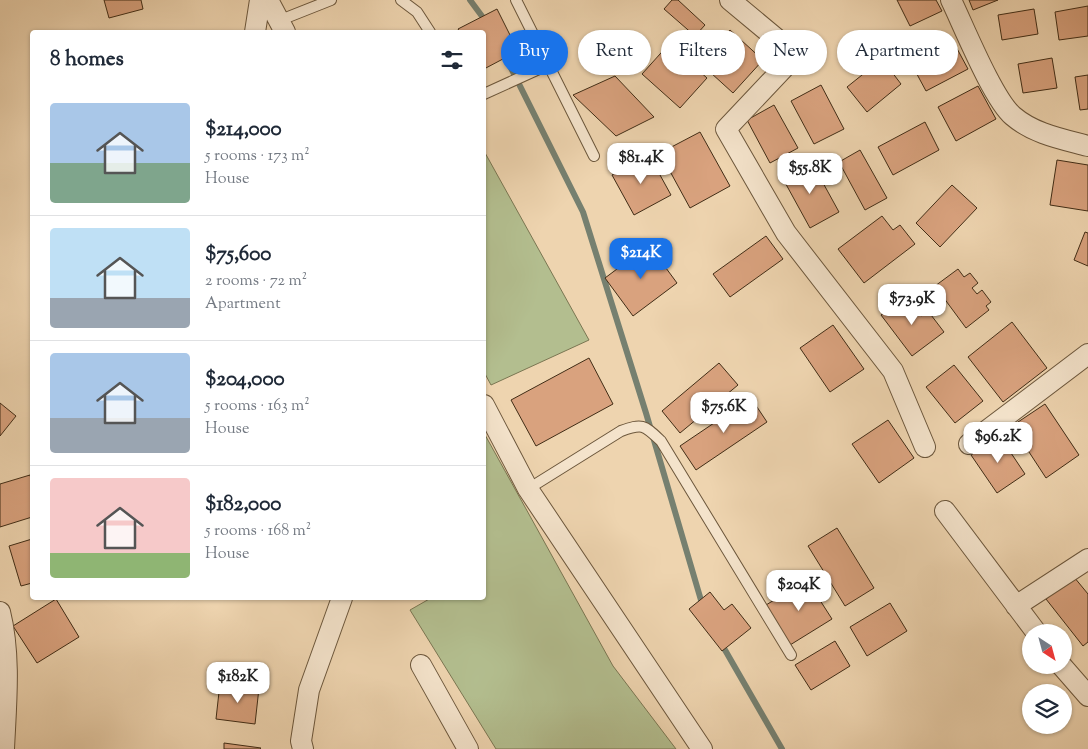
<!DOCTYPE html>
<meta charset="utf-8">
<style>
body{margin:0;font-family:"Sorts Mill Goudy",serif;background:#f6f6f7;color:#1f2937;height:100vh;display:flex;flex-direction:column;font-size:19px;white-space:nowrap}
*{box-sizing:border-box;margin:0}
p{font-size:16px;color:#747a83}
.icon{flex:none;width:28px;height:28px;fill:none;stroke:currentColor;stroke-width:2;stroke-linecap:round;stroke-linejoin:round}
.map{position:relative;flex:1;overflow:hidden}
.drawer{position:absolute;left:30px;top:30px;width:456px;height:570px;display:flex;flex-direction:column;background:#fff;border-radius:5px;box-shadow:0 1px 4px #0004}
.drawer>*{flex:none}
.banner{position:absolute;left:501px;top:30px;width:475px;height:45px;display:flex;gap:10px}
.needle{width:32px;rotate:144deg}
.fabs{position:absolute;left:1022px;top:624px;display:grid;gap:10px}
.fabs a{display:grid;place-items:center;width:50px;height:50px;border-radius:50%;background:#fff;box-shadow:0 1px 4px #0004;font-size:25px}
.price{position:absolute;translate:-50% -42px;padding:0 11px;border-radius:10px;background:#fff;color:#222;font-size:16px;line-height:32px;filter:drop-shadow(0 1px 2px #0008)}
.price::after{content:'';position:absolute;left:50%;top:30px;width:15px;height:11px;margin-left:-8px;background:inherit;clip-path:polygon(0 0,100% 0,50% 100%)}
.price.active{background:#1a73e8;color:#fff}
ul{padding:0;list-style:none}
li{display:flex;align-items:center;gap:15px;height:125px;padding:0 20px}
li+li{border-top:1px solid #e0e1e3}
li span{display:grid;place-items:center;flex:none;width:140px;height:100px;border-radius:5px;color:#555}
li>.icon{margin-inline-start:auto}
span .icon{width:60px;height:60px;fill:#fffc;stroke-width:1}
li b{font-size:21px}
h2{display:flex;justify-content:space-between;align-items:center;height:60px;padding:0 20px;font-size:21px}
.chip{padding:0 18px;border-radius:22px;background:#fff;box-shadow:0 1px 4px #0004;font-size:18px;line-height:45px}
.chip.active{background:#1a73e8;color:#fff}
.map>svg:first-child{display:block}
</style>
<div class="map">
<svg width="1088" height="749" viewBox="0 0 1088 749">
<rect width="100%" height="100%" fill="#eed4af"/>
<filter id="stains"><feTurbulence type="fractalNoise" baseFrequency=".004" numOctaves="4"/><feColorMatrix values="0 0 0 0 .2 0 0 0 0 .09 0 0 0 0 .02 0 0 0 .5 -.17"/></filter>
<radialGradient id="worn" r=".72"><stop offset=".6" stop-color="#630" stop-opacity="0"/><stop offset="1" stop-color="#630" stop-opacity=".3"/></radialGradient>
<path fill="#b3be8f" stroke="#7a7652" d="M 484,151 L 589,340 L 491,385 L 484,372 Z
M 484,433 L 613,666 L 676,749 L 496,749 L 410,610 L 431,598 L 484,598 Z"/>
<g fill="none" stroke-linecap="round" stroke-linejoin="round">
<path stroke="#768070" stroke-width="6" d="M 470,0 L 487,23
M 503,52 L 583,212 L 646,413 L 703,607
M 721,643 L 782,749"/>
</g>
<path fill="#d9a27e" stroke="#412d16" d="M 104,0 L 141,0 L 143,9 L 109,18 Z
M 672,0 L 678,0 L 705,25 L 695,36 L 664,9 Z
M 897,0 L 936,0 L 942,11 L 910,26 Z
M 969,0 L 998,0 L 973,10 Z
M 1088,6 L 1088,36 L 1059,40 L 1055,12 Z
M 497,9 L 518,51 L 484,69 L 484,32 L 460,32 L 458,29 Z
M 1034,9 L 1038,34 L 1002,40 L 998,15 Z
M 730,30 L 763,60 L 733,93 L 700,63 Z
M 954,43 L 968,69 L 926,91 L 912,65 Z
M 669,44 L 707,78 L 680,108 L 642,74 Z
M 1052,58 L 1057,88 L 1023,93 L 1018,64 Z
M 882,59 L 901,84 L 867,112 L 847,87 Z
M 1088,75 L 1088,109 L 1080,110 L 1075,77 Z
M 615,76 L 654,117 L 616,136 L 573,95 Z
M 821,85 L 844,129 L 814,144 L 791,101 Z
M 978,86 L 996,119 L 956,141 L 938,107 Z
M 774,105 L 798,148 L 770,163 L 747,120 Z
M 925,122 L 939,150 L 893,175 L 878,147 Z
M 700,132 L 730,186 L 690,208 L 660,153 Z
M 860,150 L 887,198 L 865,210 L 839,162 Z
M 649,155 L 671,195 L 634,215 L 612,175 Z
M 1057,160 L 1088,165 L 1088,211 L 1050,205 Z
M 811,161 L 839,212 L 810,228 L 782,177 Z
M 952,185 L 977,208 L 940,247 L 916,223 Z
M 882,216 L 893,230 L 900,225 L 915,244 L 864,283 L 838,249 Z
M 1085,232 L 1088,233 L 1088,266 L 1074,260 Z
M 766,236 L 783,259 L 730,297 L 713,274 Z
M 649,245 L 677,283 L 633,316 L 605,278 Z
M 958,269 L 964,277 L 970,273 L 978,283 L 972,288 L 977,294 L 982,290 L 991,302 L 986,306 L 989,310 L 966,328 L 935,286 Z
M 906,296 L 921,316 L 928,311 L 944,332 L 912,356 L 881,315 Z
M 1012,322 L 1047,368 L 1003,402 L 968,357 Z
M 833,325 L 864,369 L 830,392 L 800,348 Z
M 589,358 L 613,404 L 536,446 L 511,400 Z
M 719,363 L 738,385 L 680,433 L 662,411 Z
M 954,365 L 983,401 L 955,423 L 926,387 Z
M 751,398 L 767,422 L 696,470 L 680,446 Z
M 0,403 L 16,416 L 0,436 Z
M 1045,404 L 1079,455 L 1046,478 L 1012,426 Z
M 888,420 L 914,458 L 879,483 L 852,444 Z
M 999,435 L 1025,474 L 997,493 L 971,455 Z
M 30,475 L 32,483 L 32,517 L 0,527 L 0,484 Z
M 837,528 L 874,588 L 845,606 L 808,546 Z
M 32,539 L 32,583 L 21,586 L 9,546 Z
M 1074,577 L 1088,594 L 1088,642 L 1083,646 L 1046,599 Z
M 807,580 L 832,619 L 790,645 L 766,605 Z
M 710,592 L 724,610 L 732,604 L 751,628 L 722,651 L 689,609 Z
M 56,599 L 79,637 L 37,663 L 13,626 Z
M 890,603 L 907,631 L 867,656 L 850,627 Z
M 835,641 L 850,666 L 811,690 L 795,665 Z
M 220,683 L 259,688 L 255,724 L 216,719 Z
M 224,743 L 261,748 L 260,749 L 224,749 Z"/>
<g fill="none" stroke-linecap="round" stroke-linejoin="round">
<defs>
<path id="lane" d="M 401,0 L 417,12 L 430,32
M 516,0 L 594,156
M 278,21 L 331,0
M 484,94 L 550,64
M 528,489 L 621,431 C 643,423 644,425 661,441 L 791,655"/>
<path id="street" d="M 268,0 L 285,32
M 730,0 L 796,55 L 726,129 L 786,233 L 893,371 L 925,447
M 951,0 C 964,27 993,99 1013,116 C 1034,134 1062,139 1088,146
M 255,32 L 260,0
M 484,405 L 528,489 L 702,749
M 969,444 L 1088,354
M 945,511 L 1036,632
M 1016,606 L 1088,559
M 0,612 C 11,656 6,705 4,749
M 421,665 L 468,749
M 1061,665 L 1088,696
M 303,749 L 301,741 L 309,690 L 342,598"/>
</defs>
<use href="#lane" stroke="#6c573c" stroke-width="12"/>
<use href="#street" stroke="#6c573c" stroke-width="22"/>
<use href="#lane" stroke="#f4e3cb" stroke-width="10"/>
<use href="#street" stroke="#f4e3cb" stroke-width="20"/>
</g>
<rect width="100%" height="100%" filter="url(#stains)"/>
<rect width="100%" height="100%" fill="url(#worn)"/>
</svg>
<div class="fabs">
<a><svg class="needle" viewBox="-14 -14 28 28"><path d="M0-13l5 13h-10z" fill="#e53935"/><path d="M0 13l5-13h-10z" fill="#747a83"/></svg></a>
<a><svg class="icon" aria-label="layers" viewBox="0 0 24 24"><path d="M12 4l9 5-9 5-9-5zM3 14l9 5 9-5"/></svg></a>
</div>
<b class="price" style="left:641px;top:185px">$81.4K</b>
<b class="price" style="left:810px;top:195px">$55.8K</b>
<b class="price active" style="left:641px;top:280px">$214K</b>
<b class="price" style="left:912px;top:326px">$73.9K</b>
<b class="price" style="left:724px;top:434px">$75.6K</b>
<b class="price" style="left:998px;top:464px">$96.2K</b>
<b class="price" style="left:799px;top:612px">$204K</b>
<b class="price" style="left:238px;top:704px">$182K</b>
<div class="banner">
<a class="chip active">Buy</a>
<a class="chip">Rent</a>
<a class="chip">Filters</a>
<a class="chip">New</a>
<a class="chip">Apartment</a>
</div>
<section class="drawer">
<h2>8 homes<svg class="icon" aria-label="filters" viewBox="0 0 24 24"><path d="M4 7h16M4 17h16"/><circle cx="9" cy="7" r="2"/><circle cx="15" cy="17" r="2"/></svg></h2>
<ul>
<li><span style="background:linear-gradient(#a9c7e8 60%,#7fa58c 0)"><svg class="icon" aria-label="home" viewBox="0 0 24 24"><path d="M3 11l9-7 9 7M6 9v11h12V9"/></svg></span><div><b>$214,000</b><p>5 rooms · 173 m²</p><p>House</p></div></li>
<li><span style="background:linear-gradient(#bfe0f5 70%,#9aa5b1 0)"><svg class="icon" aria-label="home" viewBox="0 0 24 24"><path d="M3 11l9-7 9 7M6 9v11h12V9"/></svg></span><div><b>$75,600</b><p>2 rooms · 72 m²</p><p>Apartment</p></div></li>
<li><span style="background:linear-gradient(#a9c7e8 65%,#9aa5b1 0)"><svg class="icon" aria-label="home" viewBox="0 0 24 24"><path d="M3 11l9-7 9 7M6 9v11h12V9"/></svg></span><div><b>$204,000</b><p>5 rooms · 163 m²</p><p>House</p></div></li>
<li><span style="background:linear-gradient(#f6c9c9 75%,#8fb573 0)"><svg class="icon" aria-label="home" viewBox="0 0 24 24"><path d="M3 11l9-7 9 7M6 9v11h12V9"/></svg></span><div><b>$182,000</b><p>5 rooms · 168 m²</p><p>House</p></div></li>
</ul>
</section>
</div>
